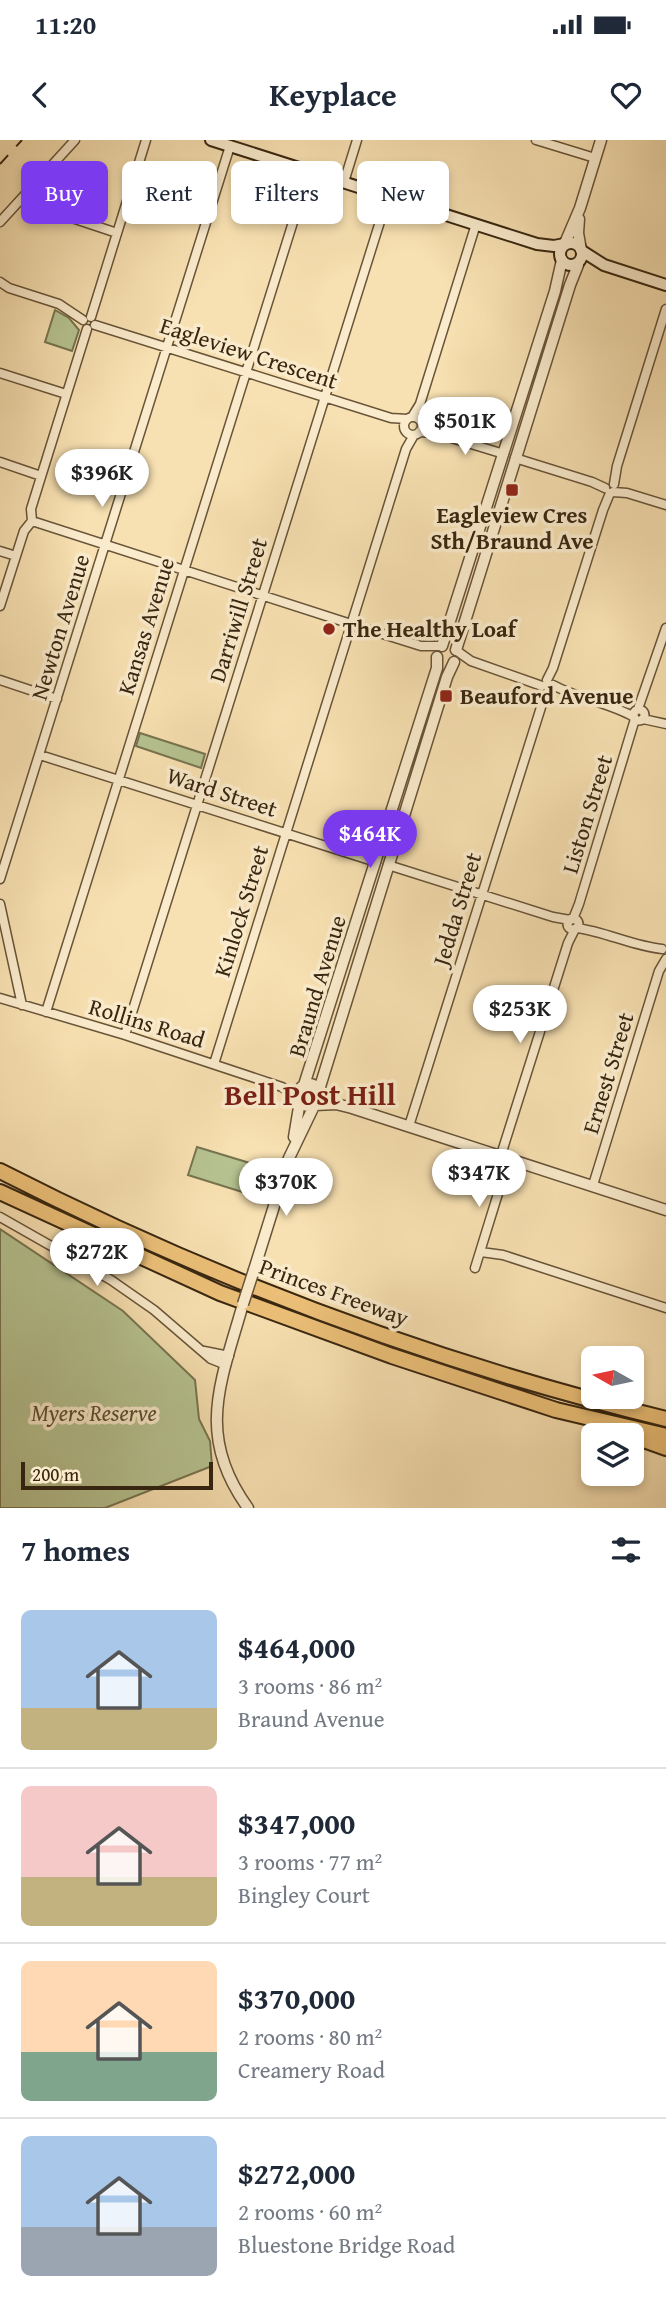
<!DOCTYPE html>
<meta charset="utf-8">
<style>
body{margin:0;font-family:"Gentium Book Plus",serif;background:#f6f6f7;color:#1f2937;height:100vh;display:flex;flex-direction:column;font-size:26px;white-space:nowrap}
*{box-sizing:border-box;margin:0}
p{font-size:23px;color:#747a83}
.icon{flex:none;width:38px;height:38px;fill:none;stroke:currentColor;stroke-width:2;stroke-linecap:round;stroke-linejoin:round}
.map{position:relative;height:1368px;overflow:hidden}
.side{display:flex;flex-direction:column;background:#fff;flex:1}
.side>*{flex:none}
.guide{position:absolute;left:21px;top:21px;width:625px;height:63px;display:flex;gap:14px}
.needle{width:46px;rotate:279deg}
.controls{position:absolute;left:581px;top:1206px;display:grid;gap:14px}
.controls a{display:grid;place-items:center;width:63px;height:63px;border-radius:10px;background:#fff;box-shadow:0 4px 10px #0003;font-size:35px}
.scale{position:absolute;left:21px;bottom:18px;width:192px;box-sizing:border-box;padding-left:7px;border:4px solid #382610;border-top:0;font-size:19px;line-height:24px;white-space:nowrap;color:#382610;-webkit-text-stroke:5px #faebcc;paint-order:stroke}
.price{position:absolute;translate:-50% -60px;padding:0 16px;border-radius:24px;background:#fff;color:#222;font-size:23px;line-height:46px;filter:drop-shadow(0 2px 4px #0008)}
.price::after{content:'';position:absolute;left:50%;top:42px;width:21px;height:16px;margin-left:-10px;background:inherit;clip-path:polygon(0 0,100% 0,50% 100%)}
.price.on{background:#7c3aed;color:#fff}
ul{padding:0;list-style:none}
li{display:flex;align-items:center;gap:21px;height:175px;padding:0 21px}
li+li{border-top:2px solid #e0e1e3}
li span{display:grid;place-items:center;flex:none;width:196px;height:140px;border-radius:10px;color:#555}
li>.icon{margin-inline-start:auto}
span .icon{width:84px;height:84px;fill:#fffc;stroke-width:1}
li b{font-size:30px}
h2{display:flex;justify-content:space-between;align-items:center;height:84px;padding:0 21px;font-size:30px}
.pill{padding:0 24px;border-radius:10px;background:#fff;box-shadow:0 4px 10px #0003;font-size:24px;line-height:63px}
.pill.on{background:#7c3aed;color:#fff}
.status{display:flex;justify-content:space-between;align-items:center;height:49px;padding:0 35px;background:#fff;direction:ltr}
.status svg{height:19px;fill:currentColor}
header{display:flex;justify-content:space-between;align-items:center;height:91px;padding:0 21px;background:#fff;font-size:32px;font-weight:600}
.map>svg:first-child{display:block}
</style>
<div class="status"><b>11:20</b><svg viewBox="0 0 49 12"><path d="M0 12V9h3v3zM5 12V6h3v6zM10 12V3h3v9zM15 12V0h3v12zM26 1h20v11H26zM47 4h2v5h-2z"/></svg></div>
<header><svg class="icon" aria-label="back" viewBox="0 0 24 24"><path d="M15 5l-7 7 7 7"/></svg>Keyplace<svg class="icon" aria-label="heart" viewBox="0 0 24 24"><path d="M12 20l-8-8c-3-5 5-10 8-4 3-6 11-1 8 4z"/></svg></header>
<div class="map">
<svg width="666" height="1368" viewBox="0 0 666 1368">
<rect width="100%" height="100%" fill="#f7e0b1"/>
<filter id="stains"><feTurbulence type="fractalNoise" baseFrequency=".00286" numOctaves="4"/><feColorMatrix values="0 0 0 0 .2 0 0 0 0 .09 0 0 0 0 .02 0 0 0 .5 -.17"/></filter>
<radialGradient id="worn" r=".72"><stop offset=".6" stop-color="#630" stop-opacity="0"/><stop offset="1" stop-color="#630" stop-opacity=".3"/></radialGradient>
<path fill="#b6c391" stroke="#777450" stroke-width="2" d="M 55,170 L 69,178 L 79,190 L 72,211 L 45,202 Z
M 140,593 L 205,614 L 201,628 L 136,606 Z
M 197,1007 L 263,1027 L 255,1056 L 188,1035 Z
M 0,1089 L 123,1171 L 195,1240 L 199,1279 L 210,1301 L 212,1326 L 105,1368 L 0,1368 Z"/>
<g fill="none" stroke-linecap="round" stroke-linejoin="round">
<defs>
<path id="minor" d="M 536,0 L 595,18
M 344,42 L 357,0
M 31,48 L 63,75 L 117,93
M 0,82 L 75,0
M 0,142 L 9,148 L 59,164 L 83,180
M 91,177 L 146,0
M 95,185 L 391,278 L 407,279
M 0,233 L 66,254
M 412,277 L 420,264 L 476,84
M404 286a9 9 0 1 1 18 0a9 9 0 1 1-18 0Z
M 419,292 L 435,293 L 504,314
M 515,318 L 592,342 L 605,348
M 0,322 L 41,336
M 614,344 L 617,326 L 666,169
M 613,352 L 627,353 L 666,365
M 32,381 L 31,369 L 87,189
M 0,411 L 16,416
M 0,466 L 24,391 L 32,381 L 351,484 L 421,506 L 441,506
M 457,511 L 471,521 L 542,546
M 0,540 L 57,559
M 547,540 L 553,528 L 603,370 L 610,353
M 553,545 C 578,559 608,562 634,577
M 638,569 L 666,488
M633.5 575a5.5 5.5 0 1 1 11 0a5.5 5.5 0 1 1-11 0Z
M 643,579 L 666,584
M 40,615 L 376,722
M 388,725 L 553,777 L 570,780
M 0,739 L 230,6
M 0,764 L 22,865
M567.5 784a5.5 5.5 0 1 1 11 0a5.5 5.5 0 1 1-11 0Z
M 573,779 L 579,764 L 635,579
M 577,788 C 606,792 633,806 662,809
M 0,858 L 125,895 L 282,947 L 299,959
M 46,872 L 309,31
M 125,895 L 388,56
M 214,924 L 406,309 L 414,295
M 409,986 L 542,564 L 549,551
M 501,1015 L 568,803 L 575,789
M 593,1045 L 659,831 L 666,819
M 0,1077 L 111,1140 L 154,1170 L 211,1219 L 226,1225
M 481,1112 L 503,1115 L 666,1168
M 475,1128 L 509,1018
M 204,1211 L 229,1216"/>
<path id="tertiary" d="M 579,79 L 578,93 L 581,110
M 565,103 L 580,68 L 601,0
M 442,506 L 555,151 L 562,120
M 456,510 L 570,145 L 578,125
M298 955a11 11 0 1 1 22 0a11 11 0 1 1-22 0Z
M 304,945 L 437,528 L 437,517
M 319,950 L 447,537 L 454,522
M 315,965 L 336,964 L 352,968 L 666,1070
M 294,997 L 300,961
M 254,1130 L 289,1018 L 314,966
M 243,1164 C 221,1242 195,1295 248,1368"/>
<path id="secondary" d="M 211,0 L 537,104 L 554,106 L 564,104
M560 114a11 11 0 1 1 22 0a11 11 0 1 1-22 0Z
M 582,111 L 604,125 L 666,145"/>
<path id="motorway" d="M 0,1031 C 211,1139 436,1223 666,1279
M 0,1052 L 220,1153 L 392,1216 L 556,1270 L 666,1296
M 638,1298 L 666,1308"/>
</defs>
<use href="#minor" stroke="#685438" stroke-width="11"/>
<use href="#tertiary" stroke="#685438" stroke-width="13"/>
<use href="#secondary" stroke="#382610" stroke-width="14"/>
<use href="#motorway" stroke="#382610" stroke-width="18"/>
<use href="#minor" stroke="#faebcc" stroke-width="8"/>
<use href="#tertiary" stroke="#faebcc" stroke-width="10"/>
<use href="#secondary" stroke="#faebcc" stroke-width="10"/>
<use href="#motorway" stroke="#ecc078" stroke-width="14"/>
<path stroke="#382610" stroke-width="2" stroke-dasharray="12 12" stroke-linecap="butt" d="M 0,24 L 22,0"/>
<defs>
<path id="tertiary-bridge" d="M 243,1164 L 254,1130"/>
</defs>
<use href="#tertiary-bridge" stroke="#685438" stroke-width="13" stroke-linecap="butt"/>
<use href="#tertiary-bridge" stroke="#faebcc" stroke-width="10"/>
</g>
<g fill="#8f2418" stroke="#faebcc" stroke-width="2.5">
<rect x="505" y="343" width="14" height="14" rx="3.5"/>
<circle cx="329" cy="489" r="7"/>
<rect x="439" y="549" width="14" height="14" rx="3.5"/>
</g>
<g text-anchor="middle" stroke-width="7" stroke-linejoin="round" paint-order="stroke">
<g font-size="23" fill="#382610" stroke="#faebcc">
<text transform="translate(249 213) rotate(18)" y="8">Eagleview Crescent</text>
<text transform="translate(238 470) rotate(-73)" y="8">Darriwill Street</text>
<text transform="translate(146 486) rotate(-73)" y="8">Kansas Avenue</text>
<text transform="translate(60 487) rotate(-73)" y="8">Newton Avenue</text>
<text transform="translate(222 652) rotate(18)" y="8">Ward Street</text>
<text transform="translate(587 674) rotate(-73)" y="8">Liston Street</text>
<text transform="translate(457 769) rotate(-73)" y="8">Jedda Street</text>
<text transform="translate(241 771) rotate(-73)" y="8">Kinlock Street</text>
<text transform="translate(317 846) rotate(-73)" y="8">Braund Avenue</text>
<text transform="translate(147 883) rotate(17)" y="8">Rollins Road</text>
<text transform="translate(608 933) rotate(-73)" y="8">Ernest Street</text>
<text transform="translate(334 1152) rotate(20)" y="8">Princes Freeway</text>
</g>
<g font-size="23" font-weight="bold" fill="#382610" stroke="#faebcc" text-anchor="start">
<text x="512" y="383" text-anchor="middle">Eagleview Cres<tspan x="512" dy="26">Sth/Braund Ave</tspan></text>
<text x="343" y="497">The Healthy Loaf</text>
<text x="460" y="564">Beauford Avenue</text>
</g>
<g font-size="23" font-style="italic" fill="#584d30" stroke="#faebcc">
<text x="94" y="1281">Myers Reserve</text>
</g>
<g font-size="30" font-weight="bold" fill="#7a1f14" stroke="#faebcc">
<text x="310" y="965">Bell Post Hill</text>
</g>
</g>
<rect width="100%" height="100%" filter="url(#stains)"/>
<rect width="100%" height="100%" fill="url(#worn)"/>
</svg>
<div class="controls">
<a><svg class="needle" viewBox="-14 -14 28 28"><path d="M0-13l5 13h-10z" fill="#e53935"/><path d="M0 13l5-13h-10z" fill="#747a83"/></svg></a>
<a><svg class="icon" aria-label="layers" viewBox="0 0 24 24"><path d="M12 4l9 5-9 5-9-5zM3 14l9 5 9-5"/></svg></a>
</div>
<div class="scale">200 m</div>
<b class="price" style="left:465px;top:317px">$501K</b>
<b class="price" style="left:102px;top:369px">$396K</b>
<b class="price on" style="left:370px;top:730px">$464K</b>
<b class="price" style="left:520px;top:905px">$253K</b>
<b class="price" style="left:479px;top:1069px">$347K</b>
<b class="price" style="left:286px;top:1078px">$370K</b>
<b class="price" style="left:97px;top:1148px">$272K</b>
<div class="guide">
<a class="pill on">Buy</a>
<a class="pill">Rent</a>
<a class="pill">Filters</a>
<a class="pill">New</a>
</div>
</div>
<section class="side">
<h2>7 homes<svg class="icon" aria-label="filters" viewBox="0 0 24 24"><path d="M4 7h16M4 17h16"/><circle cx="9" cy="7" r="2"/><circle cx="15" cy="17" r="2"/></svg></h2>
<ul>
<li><span style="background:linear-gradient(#a9c7e8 70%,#c2b280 0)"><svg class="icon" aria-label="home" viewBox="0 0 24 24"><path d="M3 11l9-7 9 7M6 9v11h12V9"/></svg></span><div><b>$464,000</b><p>3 rooms · 86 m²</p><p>Braund Avenue</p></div></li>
<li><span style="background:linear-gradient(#f6c9c9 65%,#c2b280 0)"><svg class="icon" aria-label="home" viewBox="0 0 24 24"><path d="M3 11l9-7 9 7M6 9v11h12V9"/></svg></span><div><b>$347,000</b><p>3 rooms · 77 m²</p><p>Bingley Court</p></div></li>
<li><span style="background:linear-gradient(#ffd9b3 65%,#7fa58c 0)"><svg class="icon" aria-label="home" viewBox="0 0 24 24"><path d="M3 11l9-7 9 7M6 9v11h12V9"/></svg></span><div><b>$370,000</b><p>2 rooms · 80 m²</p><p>Creamery Road</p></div></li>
<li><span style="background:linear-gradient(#a9c7e8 65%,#9aa5b1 0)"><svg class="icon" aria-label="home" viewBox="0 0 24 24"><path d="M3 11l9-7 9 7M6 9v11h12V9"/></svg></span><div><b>$272,000</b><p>2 rooms · 60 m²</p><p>Bluestone Bridge Road</p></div></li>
</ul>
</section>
